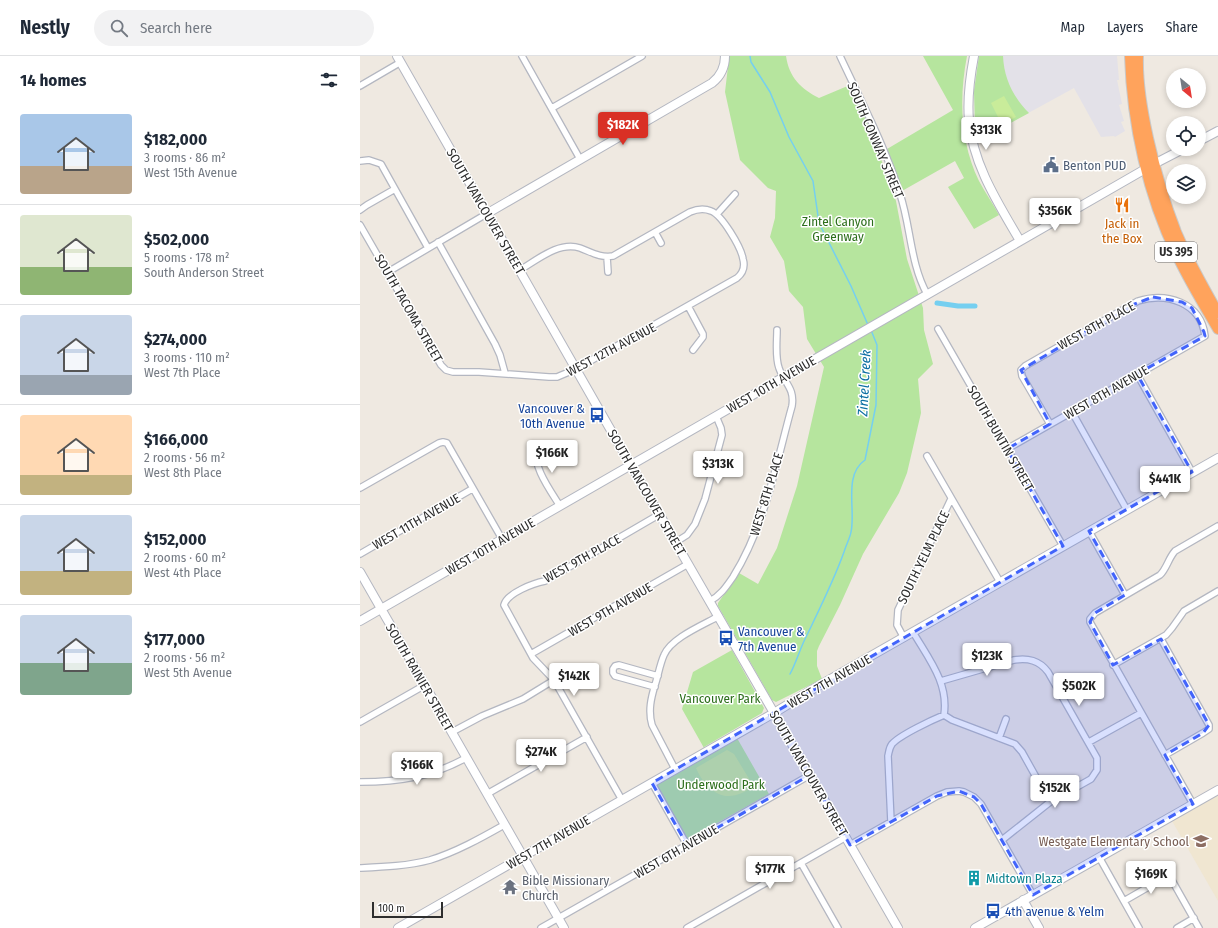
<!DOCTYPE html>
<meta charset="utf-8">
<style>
body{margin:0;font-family:"Fira Sans Condensed",sans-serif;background:#f2f2f3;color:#1f2937;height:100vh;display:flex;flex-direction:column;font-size:15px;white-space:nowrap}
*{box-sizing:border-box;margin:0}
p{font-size:13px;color:#747a83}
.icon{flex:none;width:22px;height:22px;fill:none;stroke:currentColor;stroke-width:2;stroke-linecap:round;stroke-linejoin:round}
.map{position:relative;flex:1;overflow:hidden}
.details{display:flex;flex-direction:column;background:#fff;width:360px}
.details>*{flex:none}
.needle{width:26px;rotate:150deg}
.controls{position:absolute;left:806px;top:12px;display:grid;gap:8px}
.controls a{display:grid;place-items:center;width:40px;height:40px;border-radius:50%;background:#fff;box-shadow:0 2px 6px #0003;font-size:20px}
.scale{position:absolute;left:12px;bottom:10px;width:71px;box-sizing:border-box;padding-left:4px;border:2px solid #2e2e2e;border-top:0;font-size:11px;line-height:14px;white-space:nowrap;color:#2e2e2e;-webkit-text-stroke:3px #fff;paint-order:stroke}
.price{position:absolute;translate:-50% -34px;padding:0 9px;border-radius:4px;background:#fff;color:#222;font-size:13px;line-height:26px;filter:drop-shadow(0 1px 2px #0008)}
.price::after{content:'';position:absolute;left:50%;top:24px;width:12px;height:9px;margin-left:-6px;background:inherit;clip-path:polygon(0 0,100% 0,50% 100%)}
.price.selected{background:#d93025;color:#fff}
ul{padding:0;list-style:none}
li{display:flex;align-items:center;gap:12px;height:100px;padding:0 20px}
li+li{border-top:1px solid #e0e1e3}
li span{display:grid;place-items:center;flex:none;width:112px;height:80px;border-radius:4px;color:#555}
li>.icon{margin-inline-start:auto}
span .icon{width:48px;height:48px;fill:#fffc;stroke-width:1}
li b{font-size:17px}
h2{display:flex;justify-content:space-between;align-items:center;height:48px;padding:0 20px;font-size:17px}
header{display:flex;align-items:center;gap:24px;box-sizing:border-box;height:56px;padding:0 20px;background:#fff;border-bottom:1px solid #e0e1e3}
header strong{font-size:19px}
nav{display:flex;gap:22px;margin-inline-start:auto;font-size:14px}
.search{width:280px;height:36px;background:#f2f2f3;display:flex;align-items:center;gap:10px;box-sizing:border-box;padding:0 14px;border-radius:22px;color:#747a83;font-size:15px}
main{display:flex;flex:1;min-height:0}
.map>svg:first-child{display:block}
</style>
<header>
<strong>Nestly</strong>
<div class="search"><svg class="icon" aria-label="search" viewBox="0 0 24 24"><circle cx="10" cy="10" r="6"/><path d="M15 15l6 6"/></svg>Search here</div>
<nav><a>Map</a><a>Layers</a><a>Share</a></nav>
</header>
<main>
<section class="details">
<h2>14 homes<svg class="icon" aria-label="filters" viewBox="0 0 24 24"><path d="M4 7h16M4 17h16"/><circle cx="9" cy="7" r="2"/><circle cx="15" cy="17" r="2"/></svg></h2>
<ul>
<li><span style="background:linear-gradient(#a9c7e8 65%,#b9a48a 0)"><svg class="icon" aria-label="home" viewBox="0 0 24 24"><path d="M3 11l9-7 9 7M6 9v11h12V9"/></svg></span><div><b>$182,000</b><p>3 rooms · 86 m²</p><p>West 15th Avenue</p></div></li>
<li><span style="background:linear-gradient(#dfe7d0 65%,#8fb573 0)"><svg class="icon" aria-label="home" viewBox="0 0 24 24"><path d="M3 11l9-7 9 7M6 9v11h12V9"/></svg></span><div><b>$502,000</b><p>5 rooms · 178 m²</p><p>South Anderson Street</p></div></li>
<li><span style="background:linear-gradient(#c9d6e8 75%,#9aa5b1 0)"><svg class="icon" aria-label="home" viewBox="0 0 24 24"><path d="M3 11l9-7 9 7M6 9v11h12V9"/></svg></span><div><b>$274,000</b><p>3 rooms · 110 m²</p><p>West 7th Place</p></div></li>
<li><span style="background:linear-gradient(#ffd9b3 75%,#c2b280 0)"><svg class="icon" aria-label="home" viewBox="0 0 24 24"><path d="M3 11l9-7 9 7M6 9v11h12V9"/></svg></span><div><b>$166,000</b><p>2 rooms · 56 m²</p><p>West 8th Place</p></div></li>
<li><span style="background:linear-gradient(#c9d6e8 70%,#c2b280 0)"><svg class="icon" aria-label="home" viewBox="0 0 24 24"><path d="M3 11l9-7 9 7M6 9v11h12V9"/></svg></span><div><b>$152,000</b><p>2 rooms · 60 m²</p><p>West 4th Place</p></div></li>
<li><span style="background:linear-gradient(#c9d6e8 60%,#7fa58c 0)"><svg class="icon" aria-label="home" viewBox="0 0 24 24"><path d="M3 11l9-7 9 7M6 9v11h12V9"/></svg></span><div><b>$177,000</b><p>2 rooms · 56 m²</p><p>West 5th Avenue</p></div></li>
</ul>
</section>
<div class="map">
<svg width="858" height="872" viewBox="0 0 858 872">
<rect width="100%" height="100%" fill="#efe9e1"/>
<path fill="#e3e1e8" d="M 619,0 L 757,0 L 759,24 L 757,24 L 762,48 L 759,49 L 764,65 L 761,66 L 765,75 L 755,81 L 754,80 L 741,81 L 714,32 L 617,85 L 615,71 L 614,35 Z"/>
<path fill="#f0e6d1" d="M 858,738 L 858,845 L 812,765 Z"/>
<path fill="#b6e59e" d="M 359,0 L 426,0 C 429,21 441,33 459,42 L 490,29 L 512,78 L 536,145 L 547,203 L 563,252 L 564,274 L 573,308 L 558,323 L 561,357 L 547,417 L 539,437 L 503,498 L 480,549 L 459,590 L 457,595 L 457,610 L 462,623 L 416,646 L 412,644 L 358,550 L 358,547 L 379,517 L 398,528 L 417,492 L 437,430 L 464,311 L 447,283 L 443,251 L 429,235 L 424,205 L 410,181 L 415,162 L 416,135 L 408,132 L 380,104 L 365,36 L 369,2 Z
M 563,0 L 607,0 C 599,41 600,86 619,125 C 625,136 633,148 639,159 L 614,173 L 588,131 L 604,122 L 595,105 L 542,135 L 527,93 L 593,54 Z
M 619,0 L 643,0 C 644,22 653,41 669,57 L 617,85 L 615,71 L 614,35 Z
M 372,594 L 404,652 L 402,657 L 344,691 L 344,692 L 322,653 L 333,616 Z
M 377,682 L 409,738 L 327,784 L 295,730 Z"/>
<path fill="#c9ec9a" d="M 644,40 L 656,61 L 642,69 L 631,47 Z
M 367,694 L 374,698 L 394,731 C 386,735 376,741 366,740 C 352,738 341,724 336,712 Z"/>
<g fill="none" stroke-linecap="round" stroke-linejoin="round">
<path stroke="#75cff0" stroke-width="1.5" d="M 390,0 L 391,6 L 410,36 L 429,81 L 453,125 L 459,167 L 491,230 L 508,269
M 430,618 C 437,605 440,592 447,579 C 460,552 474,524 484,496 C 486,489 490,482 491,476 C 496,454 483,419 505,404 L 516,349 L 517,289 L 511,274"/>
<path stroke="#75cff0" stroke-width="5" d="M 577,247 L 598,250 L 615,250"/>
<defs>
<path id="street" d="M 162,0 L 220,103
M 480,0 C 501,45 525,90 540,138 C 551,171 550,207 567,238
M 0,30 L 41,6
M 192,52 L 282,0
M 0,105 L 9,104 L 21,108 L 68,192
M 0,154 L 7,149 L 35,133
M 357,158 L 375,138
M 0,169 L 81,309 L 86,314 L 93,316 L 119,316 L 189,321 L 197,321 L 216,313 L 377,222 C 383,217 385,210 383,203 C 381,191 362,159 351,155 C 344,152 337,153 330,156 L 253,200 C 240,202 231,196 220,192 C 199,185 177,204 160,214
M 295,176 L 301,187
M 78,186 L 135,288 L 140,299 L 145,317
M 247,201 L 248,216
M 28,216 L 128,157
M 328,250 L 343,278 L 343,281 L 333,294
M 578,273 L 703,490
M 777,318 L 832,416
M 712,356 L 767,454
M 175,388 C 173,411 188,431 200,450
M 647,393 L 845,280 C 841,246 806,236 778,245 L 665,310 L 661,314 L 662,320 L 690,368
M 567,400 L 640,526
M 0,432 L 79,387 L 83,386 L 87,387 L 142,483
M 729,475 L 765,539
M 316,486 L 327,479 L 335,468 L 345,443 L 362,379 L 361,372 L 356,360
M 0,498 L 112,433
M 350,545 C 361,539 366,531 373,521 C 405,470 416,408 432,350 C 435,332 424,327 419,312 C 415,301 417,286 417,274
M 553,576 C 568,602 589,627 584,659 L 592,664 L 655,688 L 662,696 L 690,746
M 544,582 L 537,569 L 538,554 L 591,443
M 801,583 L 849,669 L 849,673 L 843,677 L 805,699
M 171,598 L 328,508
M 753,609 L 806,579 L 812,572 L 824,555 L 858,535
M 581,625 L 654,604 C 668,602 679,604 688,616 L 737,702 L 737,714 L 731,723 L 690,746 L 642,784
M 295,631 L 255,620 L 253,617 L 253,613 L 255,610 L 259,609 L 298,620
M 0,666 L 65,629
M 92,676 L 122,660 L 163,643 L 194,624
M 639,682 L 646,663
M 729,686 L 781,657
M 315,713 L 292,669 C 288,655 291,642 295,629 C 298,620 300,608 304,599 C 311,582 343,569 359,560
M 0,726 C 40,726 71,721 106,702
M 292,727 L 327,789
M 127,738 L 227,681
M 262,744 L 194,624 L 173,602 L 144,549 C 147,537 174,527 185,525 L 300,458
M 833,748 L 730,566 L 730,563 L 735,557 L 800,519 C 807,512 808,503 815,495 L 858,470
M 531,766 L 528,700 C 529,696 529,692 532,688 C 540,679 572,664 584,659
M 490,789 L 577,740 L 587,736 L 599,735 L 604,736 L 614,741 L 621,748 L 673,839
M 739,801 L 779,872
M 441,807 L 478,872
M 0,812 C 23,811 48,810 70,804 C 96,796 121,782 144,769
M 764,845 L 809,819 L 839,872
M 181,872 L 450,719
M 327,872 L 486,781
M 817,872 L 834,862"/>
<path id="secondary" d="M 37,0 L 249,371 L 538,872
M 614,0 C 610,21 607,42 609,64 C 613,109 638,147 660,185
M 839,85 L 858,75
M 128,157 L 352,27 C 361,20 365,12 365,0
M 0,516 L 204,872
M 0,565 L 794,108 L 823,93
M 663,844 L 679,872
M 38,872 L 414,657 L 453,633 L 858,402
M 615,872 L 858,734"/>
<path id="highway" d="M 770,0 C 772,67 788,141 818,201 C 830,226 844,249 858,273
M 778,0 C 777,28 782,55 788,82 C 795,113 804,145 816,176 C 828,204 843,231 858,257"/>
</defs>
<use href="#street" stroke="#b4b7c1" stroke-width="8"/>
<use href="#secondary" stroke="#b4b7c1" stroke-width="10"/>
<use href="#highway" stroke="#c9c9c9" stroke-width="12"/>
<use href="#street" stroke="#fff" stroke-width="5.5"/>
<use href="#secondary" stroke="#fff" stroke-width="8"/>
<use href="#highway" stroke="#ffa35c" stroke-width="10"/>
</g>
<path fill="#4264fb" fill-opacity="0.2" stroke="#4264fb" stroke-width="3" stroke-dasharray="8 5" stroke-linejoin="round" d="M 793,241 L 822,246 L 832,252 L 844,276 L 845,280 L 777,318 L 832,416 L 729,475 L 765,539 L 735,557 L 730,566 L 753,609 L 801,583 L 849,669 L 843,677 L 805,699 L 833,748 L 673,839 L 621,748 L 614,741 L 599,735 L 577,740 L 490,789 L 450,719 L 327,789 L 292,727 L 703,490 L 647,393 L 690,368 L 661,314 L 769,250 Z"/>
<defs>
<symbol id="civic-bare" viewBox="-9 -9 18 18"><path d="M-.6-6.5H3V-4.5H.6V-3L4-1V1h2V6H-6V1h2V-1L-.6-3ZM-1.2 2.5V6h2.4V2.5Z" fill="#5c6f8a" stroke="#fff" stroke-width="2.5" paint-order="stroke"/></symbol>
<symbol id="restaurant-bare" viewBox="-9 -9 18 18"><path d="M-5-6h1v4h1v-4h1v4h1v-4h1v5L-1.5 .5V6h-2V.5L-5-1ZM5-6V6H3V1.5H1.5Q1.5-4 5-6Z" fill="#e8710a" stroke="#fff" stroke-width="2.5" paint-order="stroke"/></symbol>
<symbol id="bus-bare" viewBox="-9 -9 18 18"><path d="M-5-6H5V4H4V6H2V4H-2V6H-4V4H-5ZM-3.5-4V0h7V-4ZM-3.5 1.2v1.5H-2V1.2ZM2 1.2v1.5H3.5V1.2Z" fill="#1a4fb4" stroke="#fff" stroke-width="2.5" paint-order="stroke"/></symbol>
<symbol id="school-bare" viewBox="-9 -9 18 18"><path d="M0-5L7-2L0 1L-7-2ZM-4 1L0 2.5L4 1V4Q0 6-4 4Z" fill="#8d6e63" stroke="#fff" stroke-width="2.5" paint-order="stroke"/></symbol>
<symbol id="building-bare" viewBox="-9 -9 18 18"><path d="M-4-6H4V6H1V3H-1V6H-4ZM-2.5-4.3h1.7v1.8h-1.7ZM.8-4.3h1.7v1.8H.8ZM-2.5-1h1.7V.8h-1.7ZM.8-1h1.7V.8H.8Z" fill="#0f9aa8" stroke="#fff" stroke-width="2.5" paint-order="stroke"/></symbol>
<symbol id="temple-bare" viewBox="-9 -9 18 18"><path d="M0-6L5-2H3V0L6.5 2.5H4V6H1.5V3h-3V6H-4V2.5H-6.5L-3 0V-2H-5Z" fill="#6b7280" stroke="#fff" stroke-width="2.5" paint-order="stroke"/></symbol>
</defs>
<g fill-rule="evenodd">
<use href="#civic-bare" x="680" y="98" width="22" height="22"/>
<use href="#restaurant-bare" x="751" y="138" width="22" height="22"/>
<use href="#bus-bare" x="226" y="348" width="22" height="22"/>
<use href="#bus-bare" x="355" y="571" width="22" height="22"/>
<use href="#school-bare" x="830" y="774" width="22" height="22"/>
<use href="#building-bare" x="603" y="811" width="22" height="22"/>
<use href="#temple-bare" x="139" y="820" width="22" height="22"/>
<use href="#bus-bare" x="622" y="844" width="22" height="22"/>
</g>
<g text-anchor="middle" stroke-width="3" stroke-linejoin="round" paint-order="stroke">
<rect fill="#fff" stroke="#6d6d6d" stroke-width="1" x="795" y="186" width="42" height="20" rx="3"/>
<g font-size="12" font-weight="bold" fill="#2e2e2e">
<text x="816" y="200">US 395</text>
</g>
<g font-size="13" fill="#2e2e2e" stroke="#fff">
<text transform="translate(516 84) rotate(67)" y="5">SOUTH CONWAY STREET</text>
<text transform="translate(126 155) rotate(60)" y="5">SOUTH VANCOUVER STREET</text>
<text transform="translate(49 252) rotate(60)" y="5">SOUTH TACOMA STREET</text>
<text transform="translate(736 269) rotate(-29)" y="5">WEST 8TH PLACE</text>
<text transform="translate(251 293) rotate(-28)" y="5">WEST 12TH AVENUE</text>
<text transform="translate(411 328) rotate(-30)" y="5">WEST 10TH AVENUE</text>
<text transform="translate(746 336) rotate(-30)" y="5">WEST 8TH AVENUE</text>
<text transform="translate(641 382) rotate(60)" y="5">SOUTH BUNTIN STREET</text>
<text transform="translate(287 436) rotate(60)" y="5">SOUTH VANCOUVER STREET</text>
<text transform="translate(406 438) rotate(-73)" y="5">WEST 8TH PLACE</text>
<text transform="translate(56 465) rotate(-30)" y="5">WEST 11TH AVENUE</text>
<text transform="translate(130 490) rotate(-30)" y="5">WEST 10TH AVENUE</text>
<text transform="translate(563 501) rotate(-64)" y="5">SOUTH YELM PLACE</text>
<text transform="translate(222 502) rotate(-29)" y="5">WEST 9TH PLACE</text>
<text transform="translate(250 553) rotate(-30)" y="5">WEST 9TH AVENUE</text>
<text transform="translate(60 621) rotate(60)" y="5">SOUTH RAINIER STREET</text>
<text transform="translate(469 625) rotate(-30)" y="5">WEST 7TH AVENUE</text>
<text transform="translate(449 717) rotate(60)" y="5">SOUTH VANCOUVER STREET</text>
<text transform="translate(188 786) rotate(-30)" y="5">WEST 7TH AVENUE</text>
<text transform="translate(316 795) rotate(-30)" y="5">WEST 6TH AVENUE</text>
</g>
<g font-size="13" fill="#4e5e75" stroke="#fff" text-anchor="start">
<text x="703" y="114">Benton PUD</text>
</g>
<g font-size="13" fill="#2c6e1b" stroke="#fff">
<text x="478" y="170">Zintel Canyon<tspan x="478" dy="15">Greenway</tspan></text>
<text x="360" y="647">Vancouver Park</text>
<text x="361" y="733">Underwood Park</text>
</g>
<g font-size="13" fill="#c56008" stroke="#fff">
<text x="762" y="172">Jack in<tspan x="762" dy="15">the Box</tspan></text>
</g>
<g font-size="13" fill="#164399" stroke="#fff" text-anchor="start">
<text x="225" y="357" text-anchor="end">Vancouver &amp;<tspan x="225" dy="15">10th Avenue</tspan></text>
<text x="378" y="580">Vancouver &amp;<tspan x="378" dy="15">7th Avenue</tspan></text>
<text x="645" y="860">4th avenue &amp; Yelm</text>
</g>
<g font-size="13" fill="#785e54" stroke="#fff" text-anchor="end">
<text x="829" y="790">Westgate Elementary School</text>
</g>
<g font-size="13" fill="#0d838f" stroke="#fff" text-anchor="start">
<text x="626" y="827">Midtown Plaza</text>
</g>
<g font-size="13" fill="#5b616d" stroke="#fff" text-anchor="start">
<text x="162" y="829">Bible Missionary<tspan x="162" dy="15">Church</tspan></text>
</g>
<g font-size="14" font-style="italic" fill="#0d6fa3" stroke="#fff">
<text transform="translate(504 327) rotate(-87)" y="5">Zintel Creek</text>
</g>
</g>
</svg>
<div class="controls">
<a><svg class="needle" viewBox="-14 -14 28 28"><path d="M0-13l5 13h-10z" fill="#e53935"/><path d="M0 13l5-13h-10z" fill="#747a83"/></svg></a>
<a><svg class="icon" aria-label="locate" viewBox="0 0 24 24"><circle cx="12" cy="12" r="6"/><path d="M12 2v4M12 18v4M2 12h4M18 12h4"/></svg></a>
<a><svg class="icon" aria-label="layers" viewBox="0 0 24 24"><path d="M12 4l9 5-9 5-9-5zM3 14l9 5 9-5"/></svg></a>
</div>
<div class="scale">100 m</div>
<b class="price selected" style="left:263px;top:90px">$182K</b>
<b class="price" style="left:626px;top:95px">$313K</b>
<b class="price" style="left:695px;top:176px">$356K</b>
<b class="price" style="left:192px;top:418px">$166K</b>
<b class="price" style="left:358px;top:429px">$313K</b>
<b class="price" style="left:805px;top:444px">$441K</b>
<b class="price" style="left:627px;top:621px">$123K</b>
<b class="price" style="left:214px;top:641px">$142K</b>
<b class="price" style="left:719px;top:651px">$502K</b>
<b class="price" style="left:181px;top:717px">$274K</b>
<b class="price" style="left:57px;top:730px">$166K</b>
<b class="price" style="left:695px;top:753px">$152K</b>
<b class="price" style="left:410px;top:834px">$177K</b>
<b class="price" style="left:791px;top:839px">$169K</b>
</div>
</main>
